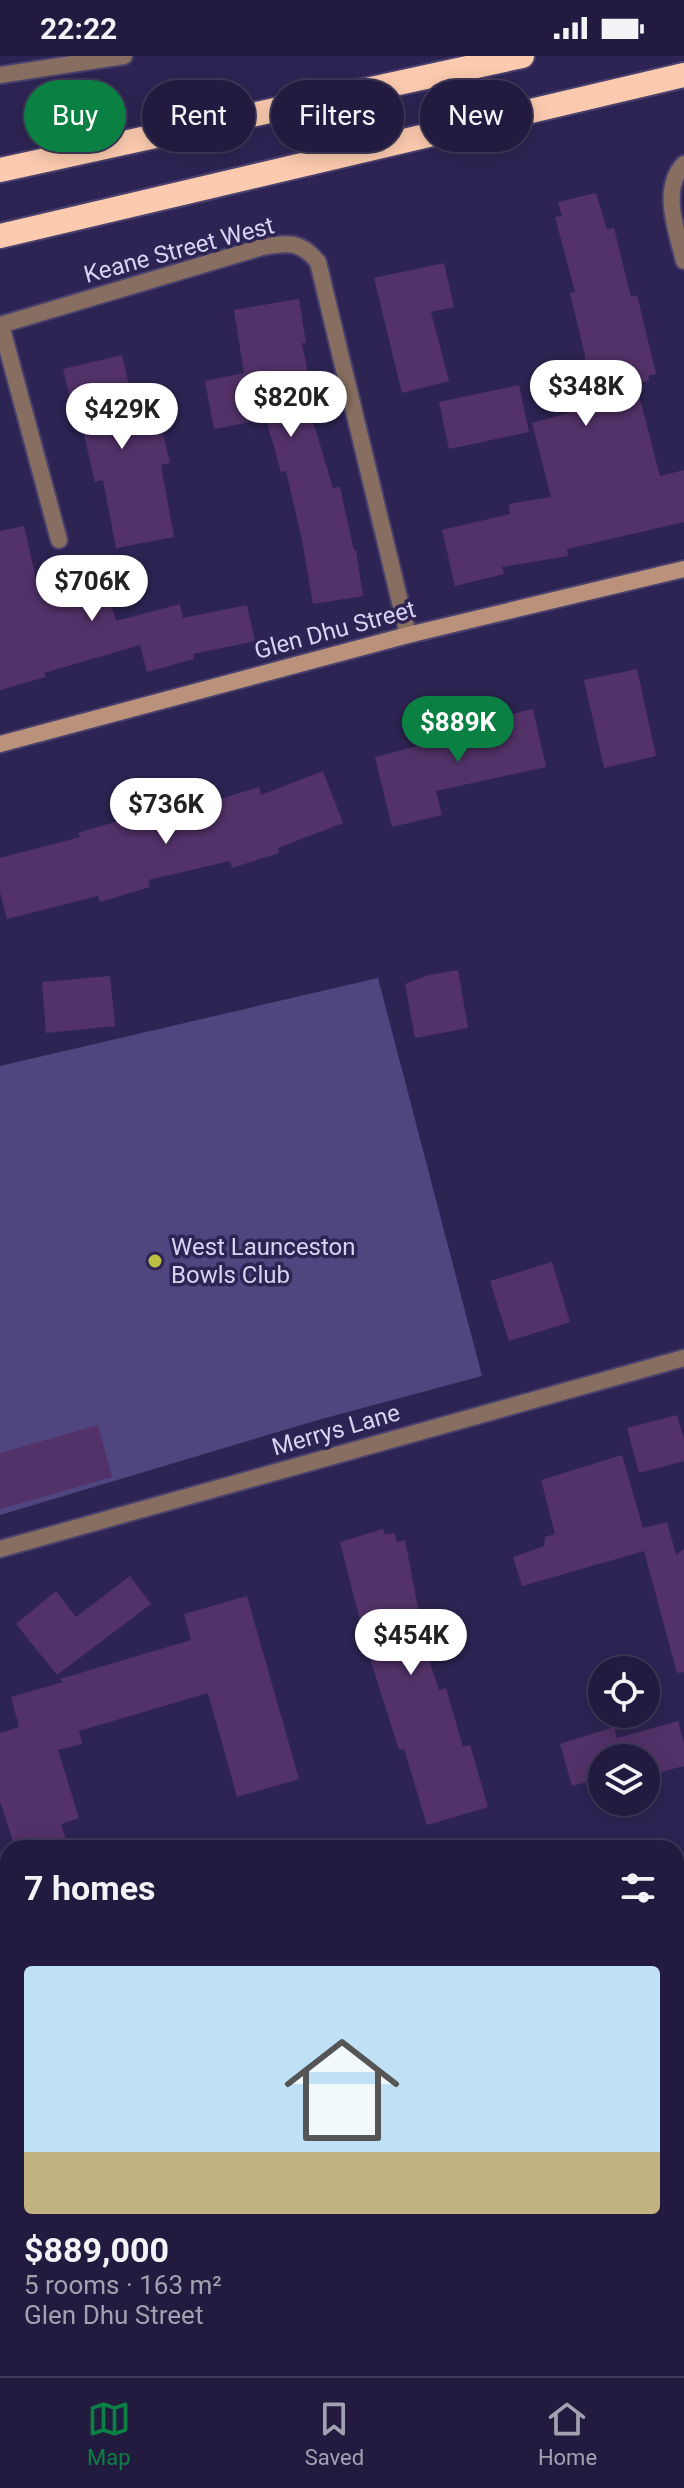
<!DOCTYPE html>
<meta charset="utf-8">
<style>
body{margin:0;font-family:Roboto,sans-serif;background:#2e284a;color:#f1f3f6;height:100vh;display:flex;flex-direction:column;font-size:30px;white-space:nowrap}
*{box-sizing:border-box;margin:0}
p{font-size:26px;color:#a2a1b0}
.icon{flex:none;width:44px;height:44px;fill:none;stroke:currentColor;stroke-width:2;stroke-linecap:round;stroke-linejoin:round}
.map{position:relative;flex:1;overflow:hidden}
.side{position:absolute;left:0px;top:1784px;width:684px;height:536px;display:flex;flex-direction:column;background:#221b3f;border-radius:24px 24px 0 0;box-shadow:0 4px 20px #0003,0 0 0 2px #3f3959}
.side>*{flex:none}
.top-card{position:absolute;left:24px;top:24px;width:636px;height:72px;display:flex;gap:16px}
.fabs{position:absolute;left:588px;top:1600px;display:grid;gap:16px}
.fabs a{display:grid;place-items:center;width:72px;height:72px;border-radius:50%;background:#221b3f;box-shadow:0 4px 20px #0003,0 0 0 2px #3f3959;font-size:40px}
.price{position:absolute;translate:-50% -68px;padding:0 18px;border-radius:28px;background:#fff;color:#222;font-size:26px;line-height:52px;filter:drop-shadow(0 2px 4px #0008)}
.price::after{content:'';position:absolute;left:50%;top:48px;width:24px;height:18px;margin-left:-12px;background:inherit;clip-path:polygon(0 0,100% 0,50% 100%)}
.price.on{background:#0b8043;color:#fff}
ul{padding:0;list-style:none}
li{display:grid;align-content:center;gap:16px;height:424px;padding:0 24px}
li+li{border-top:2px solid #3f3959}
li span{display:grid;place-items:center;height:248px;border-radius:8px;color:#555}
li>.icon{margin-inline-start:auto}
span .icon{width:144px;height:144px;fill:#fffc;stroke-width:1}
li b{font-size:34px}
h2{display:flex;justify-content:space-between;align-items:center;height:96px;padding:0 24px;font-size:34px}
.tag{padding:0 28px;border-radius:36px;background:#221b3f;box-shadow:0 4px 20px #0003,0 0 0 2px #3f3959;font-size:28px;line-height:72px}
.tag.on{background:#0b8043;color:#fff}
.status{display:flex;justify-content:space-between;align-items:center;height:56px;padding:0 40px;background:#221b3f;direction:ltr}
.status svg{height:22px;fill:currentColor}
.tab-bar{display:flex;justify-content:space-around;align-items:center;height:112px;border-top:2px solid #3f3959;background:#221b3f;font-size:22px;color:#a2a1b0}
.tab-bar a{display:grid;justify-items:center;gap:4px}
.tab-bar .on{color:#0b8043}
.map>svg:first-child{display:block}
</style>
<div class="status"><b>22:22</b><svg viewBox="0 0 49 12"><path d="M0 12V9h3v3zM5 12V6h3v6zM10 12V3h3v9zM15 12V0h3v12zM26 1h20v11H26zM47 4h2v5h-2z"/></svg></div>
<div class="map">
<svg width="684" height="2320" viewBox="0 0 684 2320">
<rect width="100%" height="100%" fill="#2e2454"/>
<path fill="#50467f" d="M 378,922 L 482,1320 L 318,1364 L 0,1459 L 0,1010 Z"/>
<path fill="#533269" d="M 596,137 L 607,173 L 614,172 L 631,241 L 637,239 L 656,318 L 648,320 L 650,324 L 636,328 L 660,420 L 684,414 L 684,466 L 567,493 L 568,500 L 502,511 L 504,518 L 455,530 L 442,474 L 510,458 L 509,448 L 551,441 L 532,367 L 589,351 L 578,306 L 585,304 L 585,300 L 570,237 L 575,236 L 555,161 L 562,160 L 558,146 Z
M 444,207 L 454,251 L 431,256 L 449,325 L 402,337 L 374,222 Z
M 299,243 L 306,287 L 302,287 L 315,354 L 310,355 L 333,432 L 340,431 L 354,495 L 356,494 L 363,540 L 313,548 L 302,484 L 286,415 L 281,416 L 266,363 L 214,373 L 205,325 L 244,317 L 234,254 Z
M 122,299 L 137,363 L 158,358 L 170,407 L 161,409 L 174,481 L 116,492 L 103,424 L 95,426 L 80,362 L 75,364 L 63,313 Z
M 519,329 L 529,376 L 449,393 L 439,346 Z
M 24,470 L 39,536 L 102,518 L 116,565 L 180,548 L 183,562 L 247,549 L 255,585 L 193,598 L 194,603 L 147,616 L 140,589 L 44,617 L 46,621 L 0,634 L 0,475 Z
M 637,613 L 656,700 L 604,712 L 584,624 Z
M 533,653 L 546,711 L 436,735 L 442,759 L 392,771 L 375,701 L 456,680 L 454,671 Z
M 323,715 L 343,767 L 278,792 L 279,797 L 232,812 L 230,805 L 148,824 L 150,831 L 100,846 L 98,840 L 7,863 L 0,836 L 0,802 L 80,781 L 78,777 L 128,762 L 193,748 L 194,751 L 259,731 L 261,739 Z
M 458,914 L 468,972 L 415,982 L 405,928 L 429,919 Z
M 110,920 L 115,970 L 46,977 L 42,926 Z
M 552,1206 L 570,1266 L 509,1285 L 490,1225 Z
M 677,1359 L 684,1384 L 684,1405 L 639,1417 L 627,1372 Z
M 98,1369 L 112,1421 L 0,1453 L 0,1397 Z
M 622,1399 L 643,1472 L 667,1466 L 676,1499 L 684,1493 L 684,1616 L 677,1617 L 644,1495 L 522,1530 L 513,1501 L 544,1490 L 545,1481 L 555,1478 L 541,1424 Z
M 383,1473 L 385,1479 L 394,1477 L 397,1486 L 405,1484 L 420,1562 L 427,1560 L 432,1577 L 432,1587 L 424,1589 L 439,1634 L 446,1632 L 463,1691 L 470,1689 L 488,1751 L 427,1769 L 404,1693 L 399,1694 L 368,1596 L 340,1486 Z
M 130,1520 L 151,1548 L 57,1619 L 16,1568 L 56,1535 L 76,1561 Z
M 247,1540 L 299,1723 L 237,1741 L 208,1637 L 79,1675 L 82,1688 L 58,1694 L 79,1762 L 61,1768 L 67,1787 L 52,1792 L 15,1792 L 0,1745 L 0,1677 L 19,1671 L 11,1641 L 63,1626 L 60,1623 L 191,1584 L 184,1558 Z
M 678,1665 L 684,1688 L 684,1710 L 646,1720 L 646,1702 L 602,1702 L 602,1722 L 572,1730 L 560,1688 L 614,1671 L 617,1682 Z"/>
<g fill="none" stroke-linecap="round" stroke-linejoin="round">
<defs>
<path id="street" d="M 0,19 L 124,0
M 684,108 C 660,133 677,176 684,205
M 0,269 L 262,191 C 287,187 300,184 318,206 L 408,579
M 1,269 L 59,484
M 0,1493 L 684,1302
M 0,1860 L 8,1861
M 149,2312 L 151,2320"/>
<path id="secondary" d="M 0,688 L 408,579 L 684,513"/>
<path id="highway" d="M 0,114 L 522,0
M 0,180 L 684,19"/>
</defs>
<use href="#street" stroke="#49406d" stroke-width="20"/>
<use href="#secondary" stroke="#49406d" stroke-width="20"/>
<use href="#highway" stroke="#49406d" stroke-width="28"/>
<use href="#street" stroke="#876e60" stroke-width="16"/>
<use href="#secondary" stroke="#ba927c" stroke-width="16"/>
<use href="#highway" stroke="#fccbaf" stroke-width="24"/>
</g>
<circle fill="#bdbf43" stroke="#2e2454" stroke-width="3" cx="155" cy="1205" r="8"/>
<g text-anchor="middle" stroke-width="7" stroke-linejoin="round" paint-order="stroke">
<g font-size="24" fill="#d7d4f2" stroke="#2e2454">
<text transform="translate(179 194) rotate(-15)" y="8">Keane Street West</text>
<text transform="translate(335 574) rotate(-15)" y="8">Glen Dhu Street</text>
<text transform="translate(336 1374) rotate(-16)" y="8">Merrys Lane</text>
</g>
<g font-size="24" fill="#d7d4f2" stroke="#2e2454" text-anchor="start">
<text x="171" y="1199">West Launceston<tspan x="171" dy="28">Bowls Club</tspan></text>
</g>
</g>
</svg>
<div class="fabs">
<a><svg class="icon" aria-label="locate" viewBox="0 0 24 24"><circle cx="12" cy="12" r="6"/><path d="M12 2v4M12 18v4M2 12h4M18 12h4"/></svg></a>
<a><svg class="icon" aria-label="layers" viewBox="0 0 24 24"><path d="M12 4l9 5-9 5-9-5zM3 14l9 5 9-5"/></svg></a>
</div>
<b class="price" style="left:586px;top:372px">$348K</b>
<b class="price" style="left:291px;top:383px">$820K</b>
<b class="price" style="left:122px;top:395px">$429K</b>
<b class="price" style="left:92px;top:567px">$706K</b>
<b class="price on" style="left:458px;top:708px">$889K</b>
<b class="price" style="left:166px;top:790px">$736K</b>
<b class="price" style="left:411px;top:1621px">$454K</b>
<div class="top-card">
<a class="tag on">Buy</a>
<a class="tag">Rent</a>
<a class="tag">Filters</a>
<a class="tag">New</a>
</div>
<section class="side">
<h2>7 homes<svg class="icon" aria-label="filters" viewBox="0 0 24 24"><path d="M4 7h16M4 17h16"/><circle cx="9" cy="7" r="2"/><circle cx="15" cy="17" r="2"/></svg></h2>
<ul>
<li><span style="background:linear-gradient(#bfe0f5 75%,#c2b280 0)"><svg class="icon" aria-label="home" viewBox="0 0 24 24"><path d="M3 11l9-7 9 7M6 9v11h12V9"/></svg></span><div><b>$889,000</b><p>5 rooms · 163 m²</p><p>Glen Dhu Street</p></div></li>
</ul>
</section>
</div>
<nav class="tab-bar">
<a class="on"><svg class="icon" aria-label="map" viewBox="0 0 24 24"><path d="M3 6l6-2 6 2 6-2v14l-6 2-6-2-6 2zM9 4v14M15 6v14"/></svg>Map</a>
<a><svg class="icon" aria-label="saved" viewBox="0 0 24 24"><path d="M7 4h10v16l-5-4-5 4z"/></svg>Saved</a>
<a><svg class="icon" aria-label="home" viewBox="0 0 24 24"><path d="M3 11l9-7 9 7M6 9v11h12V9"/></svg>Home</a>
</nav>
